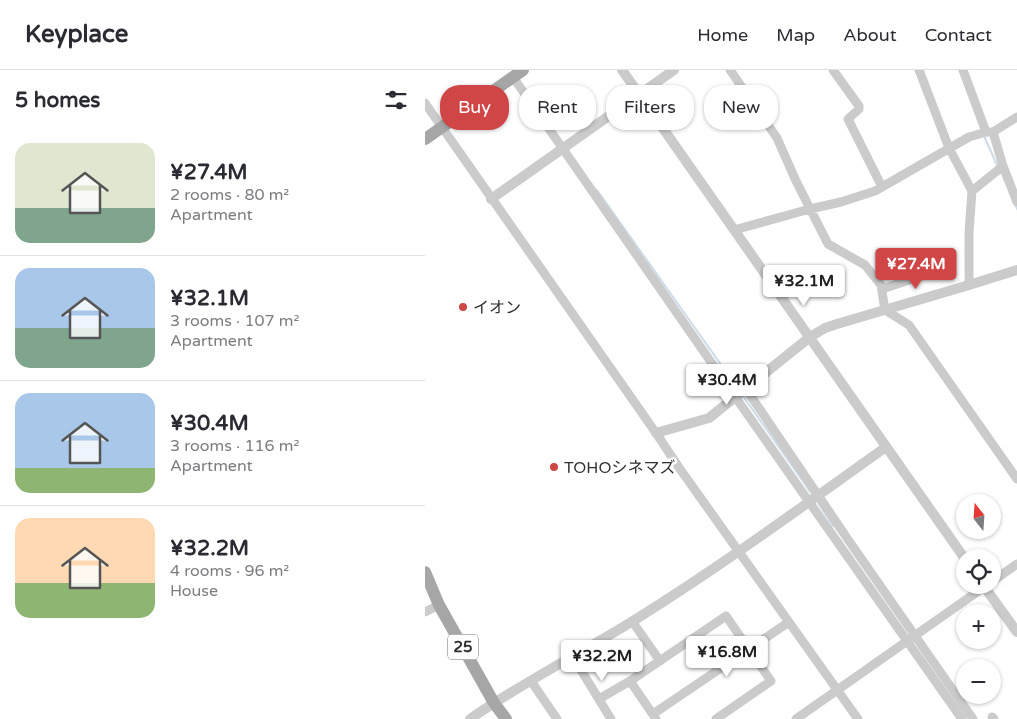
<!DOCTYPE html>
<meta charset="utf-8">
<style>
body{margin:0;font-family:"Varela Round","Noto Sans JP",sans-serif;background:#f7f7f7;color:#2b2b33;height:100vh;display:flex;flex-direction:column;font-size:19px;white-space:nowrap}
*{box-sizing:border-box;margin:0}
p{font-size:16px;color:#7c7c81}
.icon{flex:none;width:28px;height:28px;fill:none;stroke:currentColor;stroke-width:2;stroke-linecap:round;stroke-linejoin:round}
.map{position:relative;flex:1;overflow:hidden}
.side{display:flex;flex-direction:column;background:#fff;width:425px}
.side>*{flex:none}
.top-card{position:absolute;left:15px;top:15px;width:475px;height:45px;display:flex;gap:10px}
.needle{width:32px;rotate:343deg}
.controls{position:absolute;left:531px;top:424px;display:grid;gap:10px}
.controls a{display:grid;place-items:center;width:45px;height:45px;border-radius:50%;background:#fff;box-shadow:0 1px 4px #0004;font-size:25px}
.price{position:absolute;translate:-50% -42px;padding:0 11px;border-radius:5px;background:#fff;color:#222;font-size:16px;line-height:32px;filter:drop-shadow(0 1px 2px #0008)}
.price::after{content:'';position:absolute;left:50%;top:30px;width:15px;height:11px;margin-left:-8px;background:inherit;clip-path:polygon(0 0,100% 0,50% 100%)}
.price.selected{background:#d04546;color:#fff}
ul{padding:0;list-style:none}
li{display:flex;align-items:center;gap:15px;height:125px;padding:0 15px}
li+li{border-top:1px solid #e1e1e2}
li span{display:grid;place-items:center;flex:none;width:140px;height:100px;border-radius:15px;color:#555}
li>.icon{margin-inline-start:auto}
span .icon{width:60px;height:60px;fill:#fffc;stroke-width:1}
li b{font-size:21px}
h2{display:flex;justify-content:space-between;align-items:center;height:60px;padding:0 15px;font-size:21px}
.pill{padding:0 18px;border-radius:20px;background:#fff;box-shadow:0 1px 4px #0004;font-size:18px;line-height:45px}
.pill.selected{background:#d04546;color:#fff}
header{display:flex;align-items:center;gap:30px;box-sizing:border-box;height:70px;padding:0 25px;background:#fff;border-bottom:1px solid #e1e1e2}
header strong{font-size:24px}
nav{display:flex;gap:28px;margin-inline-start:auto;font-size:18px}
main{display:flex;flex:1;min-height:0}
.map>svg:first-child{display:block}
</style>
<header>
<strong>Keyplace</strong>
<nav><a>Home</a><a>Map</a><a>About</a><a>Contact</a></nav>
</header>
<main>
<section class="side">
<h2>5 homes<svg class="icon" aria-label="filters" viewBox="0 0 24 24"><path d="M4 7h16M4 17h16"/><circle cx="9" cy="7" r="2"/><circle cx="15" cy="17" r="2"/></svg></h2>
<ul>
<li><span style="background:linear-gradient(#dfe7d0 65%,#7fa58c 0)"><svg class="icon" aria-label="home" viewBox="0 0 24 24"><path d="M3 11l9-7 9 7M6 9v11h12V9"/></svg></span><div><b>¥27.4M</b><p>2 rooms · 80 m²</p><p>Apartment</p></div></li>
<li><span style="background:linear-gradient(#a9c7e8 60%,#7fa58c 0)"><svg class="icon" aria-label="home" viewBox="0 0 24 24"><path d="M3 11l9-7 9 7M6 9v11h12V9"/></svg></span><div><b>¥32.1M</b><p>3 rooms · 107 m²</p><p>Apartment</p></div></li>
<li><span style="background:linear-gradient(#a9c7e8 75%,#8fb573 0)"><svg class="icon" aria-label="home" viewBox="0 0 24 24"><path d="M3 11l9-7 9 7M6 9v11h12V9"/></svg></span><div><b>¥30.4M</b><p>3 rooms · 116 m²</p><p>Apartment</p></div></li>
<li><span style="background:linear-gradient(#ffd9b3 65%,#8fb573 0)"><svg class="icon" aria-label="home" viewBox="0 0 24 24"><path d="M3 11l9-7 9 7M6 9v11h12V9"/></svg></span><div><b>¥32.2M</b><p>4 rooms · 96 m²</p><p>House</p></div></li>
</ul>
</section>
<div class="map">
<svg width="592" height="649" viewBox="0 0 592 649">
<rect width="100%" height="100%" fill="#fff"/>
<g fill="none" stroke-linecap="round" stroke-linejoin="round">
<path stroke="#ccdbe7" stroke-width="2" d="M 559,66 L 572,95
M 172,120 L 314,320
M 590,134 L 592,139
M 318,326 L 386,423
M 393,433 L 408,456"/>
<path stroke="#cbcbcb" stroke-width="9" d="M 305,0 L 352,68 L 371,111 L 403,174 L 440,195 L 456,215 L 460,240 L 484,255 L 592,409
M 408,0 L 434,36 L 434,39 L 423,49 L 457,117
M 494,0 L 524,78 L 547,121 L 544,162 L 544,215
M 538,0 L 561,62
M 88,7 L 311,328 L 537,649
M 0,33 L 231,363 L 255,399 L 433,649
M 568,62 L 578,96 L 592,132
M 547,121 L 578,96
M 309,160 L 385,139 L 416,132 L 450,121 L 544,67 L 561,62 L 568,62 L 592,47
M 457,219 L 518,199
M 321,319 L 424,471 L 548,649
M 568,511 L 592,494
M 0,542 L 14,535
M 207,551 L 235,591
M 148,587 L 186,649
M 106,611 L 132,649
M 205,611 L 231,649
M 174,629 L 205,611 L 301,546 L 346,611 L 291,649
M 228,644 L 364,552
M 567,647 L 569,649
M 371,649 L 562,515"/>
<path stroke="#cbcbcb" stroke-width="10" d="M 197,0 L 540,489
M 66,129 L 249,0
M 231,363 L 284,348 L 385,267 L 400,258 L 412,254 L 544,215 L 592,200
M 558,515 L 592,562
M 45,649 C 97,613 154,584 208,551 C 295,497 378,436 461,377"/>
<path stroke="#a6a6a6" stroke-width="12" d="M 0,69 L 98,0
M 0,502 L 14,535 L 69,633 L 81,649"/>
</g>
<g fill="#d04546" stroke="#fff" stroke-width="2">
<circle cx="38" cy="237" r="5"/>
<circle cx="129" cy="397" r="5"/>
</g>
<g text-anchor="middle" stroke-width="5" stroke-linejoin="round" paint-order="stroke">
<rect fill="#fff" stroke="#6d6d6d" stroke-width="1" x="23" y="564.5" width="30" height="25" rx="4"/>
<g font-size="15" font-weight="bold" fill="#2e2e2e">
<text x="38" y="582">25</text>
</g>
<g font-size="16" fill="#2e2e2e" stroke="#fff" text-anchor="start">
<text x="48" y="243">イオン</text>
<text x="139" y="403">TOHOシネマズ</text>
</g>
</g>
</svg>
<div class="controls">
<a><svg class="needle" viewBox="-14 -14 28 28"><path d="M0-13l5 13h-10z" fill="#e53935"/><path d="M0 13l5-13h-10z" fill="#7c7c81"/></svg></a>
<a><svg class="icon" aria-label="locate" viewBox="0 0 24 24"><circle cx="12" cy="12" r="6"/><path d="M12 2v4M12 18v4M2 12h4M18 12h4"/></svg></a>
<a>+</a>
<a>−</a>
</div>
<b class="price selected" style="left:491px;top:220px">¥27.4M</b>
<b class="price" style="left:379px;top:237px">¥32.1M</b>
<b class="price" style="left:302px;top:336px">¥30.4M</b>
<b class="price" style="left:302px;top:608px">¥16.8M</b>
<b class="price" style="left:177px;top:612px">¥32.2M</b>
<div class="top-card">
<a class="pill selected">Buy</a>
<a class="pill">Rent</a>
<a class="pill">Filters</a>
<a class="pill">New</a>
</div>
</div>
</main>
